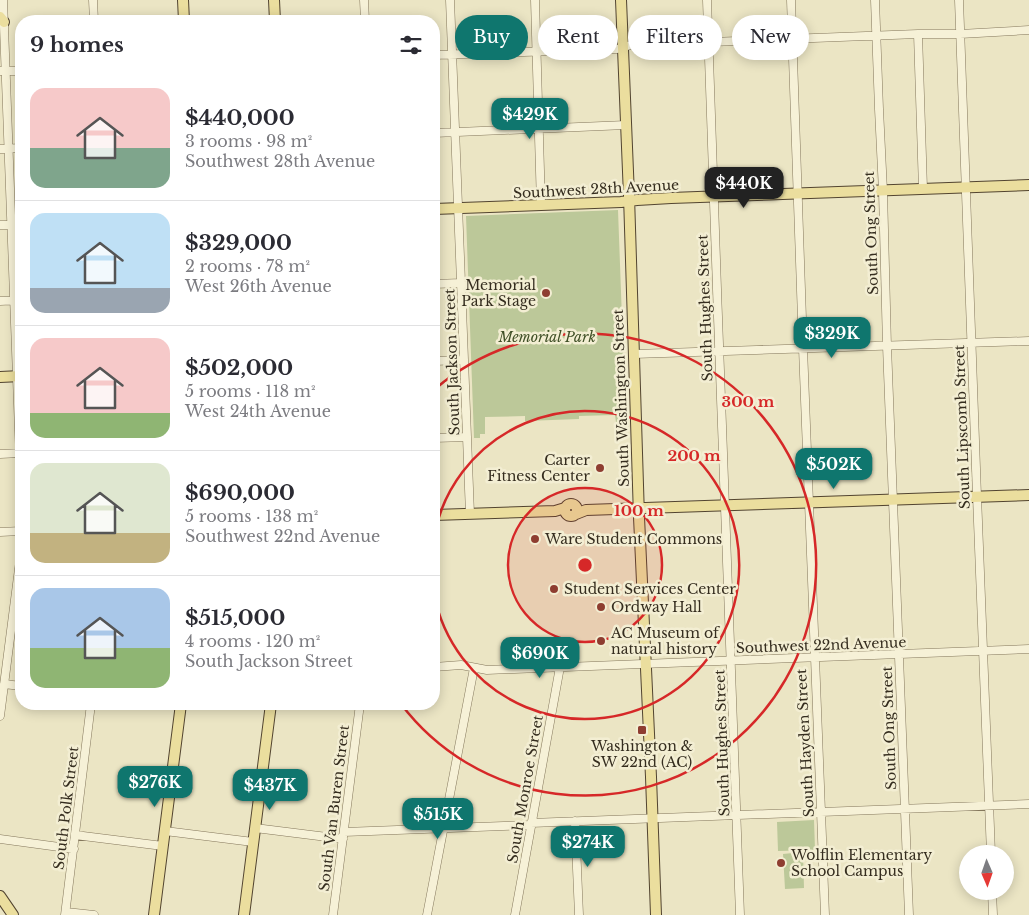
<!DOCTYPE html>
<meta charset="utf-8">
<style>
body{margin:0;font-family:"Libre Baskerville",serif;background:#f2f2f3;color:#2b2b33;height:100vh;display:flex;flex-direction:column;font-size:19px;white-space:nowrap}
*{box-sizing:border-box;margin:0}
p{font-size:16px;color:#7c7c81}
.icon{flex:none;width:28px;height:28px;fill:none;stroke:currentColor;stroke-width:2;stroke-linecap:round;stroke-linejoin:round}
.map{position:relative;flex:1;overflow:hidden}
.drawer{position:absolute;left:15px;top:15px;width:425px;height:695px;display:flex;flex-direction:column;background:#fff;border-radius:20px;box-shadow:0 2px 12px #0003}
.drawer>*{flex:none}
.guide{position:absolute;left:455px;top:15px;width:475px;height:45px;display:flex;gap:10px}
.needle{width:32px;rotate:178deg}
.controls{position:absolute;left:959px;top:845px;display:grid;gap:10px}
.controls a{display:grid;place-items:center;width:55px;height:55px;border-radius:50%;background:#fff;box-shadow:0 2px 12px #0003;font-size:25px}
.price{position:absolute;translate:-50% -42px;padding:0 11px;border-radius:10px;background:#0f766e;color:#fff;font-size:16px;line-height:32px;filter:drop-shadow(0 1px 2px #0008)}
.price::after{content:'';position:absolute;left:50%;top:30px;width:15px;height:11px;margin-left:-8px;background:inherit;clip-path:polygon(0 0,100% 0,50% 100%)}
.price.active{background:#222;color:#fff}
ul{padding:0;list-style:none}
li{display:flex;align-items:center;gap:15px;height:125px;padding:0 15px}
li+li{border-top:1px solid #e1e1e2}
li span{display:grid;place-items:center;flex:none;width:140px;height:100px;border-radius:15px;color:#555}
li>.icon{margin-inline-start:auto}
span .icon{width:60px;height:60px;fill:#fffc;stroke-width:1}
li b{font-size:21px}
h2{display:flex;justify-content:space-between;align-items:center;height:60px;padding:0 15px;font-size:21px}
.chip{padding:0 18px;border-radius:22px;background:#fff;box-shadow:0 2px 12px #0003;font-size:18px;line-height:45px}
.chip.active{background:#0f766e;color:#fff}
.map>svg:first-child{display:block}
</style>
<div class="map">
<svg width="1029" height="915" viewBox="0 0 1029 915">
<rect width="100%" height="100%" fill="#ebe5c4"/>
<path fill="#bcc899" d="M 618,210 L 626,428 L 622,428 L 622,421 L 616,422 L 615,415 L 579,416 L 579,419 L 525,421 L 525,416 L 485,417 L 485,434 L 480,434 L 480,438 L 474,438 L 466,216 Z
M 814,820 L 815,850 L 778,851 L 777,822 Z
M 803,852 L 804,888 L 785,889 L 783,854 Z"/>
<g fill="none" stroke-linecap="round" stroke-linejoin="round">
<defs>
<path id="minor" d="M 3,0 L 21,484
M 93,0 L 94,21
M 364,0 L 365,21
M 450,0 L 470,514
M 535,0 L 541,205
M 707,0 C 718,305 727,610 740,915
M 791,0 L 803,348 L 825,915
M 875,0 L 879,109 L 883,191 L 887,346 L 909,915
M 959,0 L 977,496 L 991,854
M 918,34 L 923,189
M 434,55 L 617,49 L 631,45 L 918,34 L 960,34 L 1029,30
M 1,71 L 21,71
M 434,133 L 626,125
M 0,149 L 21,148
M 0,225 L 21,225
M 434,284 L 461,283
M 0,301 L 21,300
M 634,354 L 1029,341
M 434,361 L 464,360
M 434,438 L 467,437
M 0,454 L 21,453
M 0,532 L 21,531
M 434,667 L 461,665 L 487,670 L 1029,649
M 4,684 L 21,686
M 0,716 L 21,553
M 575,821 L 579,915
M 531,823 L 1029,804
M 255,828 L 343,839
M 165,831 L 253,842
M 344,832 L 531,825
M 75,835 L 163,846
M 0,839 L 74,849
M 992,891 L 993,915
M 66,912 L 94,915
M 65,915 L 91,704
M 333,915 L 360,704
M 427,915 L 474,668
M 515,915 L 560,667"/>
<path id="major" d="M 183,0 L 184,21
M 274,0 L 275,21
M 621,0 L 629,196 L 639,517 L 651,777 L 656,915
M 0,17 L 4,22
M 434,209 L 621,202 L 637,200 L 671,198 L 1029,185
M 0,377 L 21,376
M565 510a6 6 0 1 1 12 0a6 6 0 1 1-12 0Z
M 576,514 L 586,510 L 1029,495
M 434,515 L 555,511 L 565,508
M 0,896 L 13,915
M 154,915 L 181,704
M 244,915 L 271,704"/>
</defs>
<use href="#minor" stroke="#84775c" stroke-width="9"/>
<use href="#major" stroke="#524430" stroke-width="12"/>
<use href="#minor" stroke="#f6f1d7" stroke-width="8"/>
<use href="#major" stroke="#ebde9e" stroke-width="10"/>
</g>
<circle cx="585" cy="565" r="77" fill="#d62828" fill-opacity=".12"/>
<g fill="none" stroke="#d62828" stroke-width="2.5">
<circle cx="585" cy="565" r="77"/>
<path d="M434 536A154 154 0 1 1 434 594"/>
<path d="M435 389A231 231 0 1 1 401 704"/>
</g>
<g fill="#8e3d30" stroke="#f3eed3" stroke-width="2">
<circle cx="546" cy="293" r="5"/>
<circle cx="600" cy="468" r="5"/>
<circle cx="535" cy="539" r="5"/>
<circle cx="554" cy="589" r="5"/>
<circle cx="601" cy="607" r="5"/>
<circle cx="601" cy="641" r="5"/>
<rect x="637" y="725" width="10" height="10" rx="2.5"/>
<circle cx="781" cy="863" r="5"/>
</g>
<g text-anchor="middle" stroke-width="5" stroke-linejoin="round" paint-order="stroke">
<g font-size="14" fill="#352d1f" stroke="#f3eed3">
<text transform="translate(596 189) rotate(-3)" y="5">Southwest 28th Avenue</text>
<text transform="translate(871 233) rotate(-92)" y="5">South Ong Street</text>
<text transform="translate(705 308) rotate(-92)" y="5">South Hughes Street</text>
<text transform="translate(452 362) rotate(-92)" y="5">South Jackson Street</text>
<text transform="translate(621 398) rotate(-92)" y="5">South Washington Street</text>
<text transform="translate(962 427) rotate(-92)" y="5">South Lipscomb Street</text>
<text transform="translate(821 645) rotate(-2)" y="5">Southwest 22nd Avenue</text>
<text transform="translate(889 728) rotate(-92)" y="5">South Ong Street</text>
<text transform="translate(722 743) rotate(-92)" y="5">South Hughes Street</text>
<text transform="translate(805 743) rotate(-93)" y="5">South Hayden Street</text>
<text transform="translate(525 789) rotate(-80)" y="5">South Monroe Street</text>
<text transform="translate(66 808) rotate(-83)" y="5">South Polk Street</text>
<text transform="translate(334 808) rotate(-83)" y="5">South Van Buren Street</text>
</g>
<g font-size="14" fill="#352d1f" stroke="#f3eed3" text-anchor="start">
<text x="536" y="290" text-anchor="end">Memorial<tspan x="536" dy="16">Park Stage</tspan></text>
<text x="590" y="465" text-anchor="end">Carter<tspan x="590" dy="16">Fitness Center</tspan></text>
<text x="545" y="544">Ware Student Commons</text>
<text x="564" y="594">Student Services Center</text>
<text x="611" y="612">Ordway Hall</text>
<text x="611" y="638">AC Museum of<tspan x="611" dy="16">natural history</tspan></text>
<text x="642" y="751" text-anchor="middle">Washington &amp;<tspan x="642" dy="16">SW 22nd (AC)</tspan></text>
<text x="791" y="860">Wolflin Elementary<tspan x="791" dy="16">School Campus</tspan></text>
</g>
<g font-size="14" font-style="italic" fill="#405027" stroke="#f3eed3">
<text x="547" y="342">Memorial Park</text>
</g>
</g>
<circle cx="585" cy="565" r="8" fill="#d62828" stroke="#f3eed3" stroke-width="2.5"/>
<g font-size="15" text-anchor="middle" font-weight="bold" fill="#d62828" stroke="#f3eed3" stroke-width="5" stroke-linejoin="round" paint-order="stroke">
<text x="748" y="407">300 m</text>
<text x="694" y="461">200 m</text>
<text x="639" y="516">100 m</text>
</g>
</svg>
<div class="controls">
<a><svg class="needle" viewBox="-14 -14 28 28"><path d="M0-13l5 13h-10z" fill="#e53935"/><path d="M0 13l5-13h-10z" fill="#7c7c81"/></svg></a>
</div>
<b class="price" style="left:530px;top:140px">$429K</b>
<b class="price active" style="left:744px;top:209px">$440K</b>
<b class="price" style="left:832px;top:359px">$329K</b>
<b class="price" style="left:834px;top:490px">$502K</b>
<b class="price" style="left:540px;top:679px">$690K</b>
<b class="price" style="left:155px;top:808px">$276K</b>
<b class="price" style="left:270px;top:811px">$437K</b>
<b class="price" style="left:438px;top:840px">$515K</b>
<b class="price" style="left:588px;top:868px">$274K</b>
<div class="guide">
<a class="chip active">Buy</a>
<a class="chip">Rent</a>
<a class="chip">Filters</a>
<a class="chip">New</a>
</div>
<section class="drawer">
<h2>9 homes<svg class="icon" aria-label="filters" viewBox="0 0 24 24"><path d="M4 7h16M4 17h16"/><circle cx="9" cy="7" r="2"/><circle cx="15" cy="17" r="2"/></svg></h2>
<ul>
<li><span style="background:linear-gradient(#f6c9c9 60%,#7fa58c 0)"><svg class="icon" aria-label="home" viewBox="0 0 24 24"><path d="M3 11l9-7 9 7M6 9v11h12V9"/></svg></span><div><b>$440,000</b><p>3 rooms · 98 m²</p><p>Southwest 28th Avenue</p></div></li>
<li><span style="background:linear-gradient(#bfe0f5 75%,#9aa5b1 0)"><svg class="icon" aria-label="home" viewBox="0 0 24 24"><path d="M3 11l9-7 9 7M6 9v11h12V9"/></svg></span><div><b>$329,000</b><p>2 rooms · 78 m²</p><p>West 26th Avenue</p></div></li>
<li><span style="background:linear-gradient(#f6c9c9 75%,#8fb573 0)"><svg class="icon" aria-label="home" viewBox="0 0 24 24"><path d="M3 11l9-7 9 7M6 9v11h12V9"/></svg></span><div><b>$502,000</b><p>5 rooms · 118 m²</p><p>West 24th Avenue</p></div></li>
<li><span style="background:linear-gradient(#dfe7d0 70%,#c2b280 0)"><svg class="icon" aria-label="home" viewBox="0 0 24 24"><path d="M3 11l9-7 9 7M6 9v11h12V9"/></svg></span><div><b>$690,000</b><p>5 rooms · 138 m²</p><p>Southwest 22nd Avenue</p></div></li>
<li><span style="background:linear-gradient(#a9c7e8 60%,#8fb573 0)"><svg class="icon" aria-label="home" viewBox="0 0 24 24"><path d="M3 11l9-7 9 7M6 9v11h12V9"/></svg></span><div><b>$515,000</b><p>4 rooms · 120 m²</p><p>South Jackson Street</p></div></li>
</ul>
</section>
</div>
